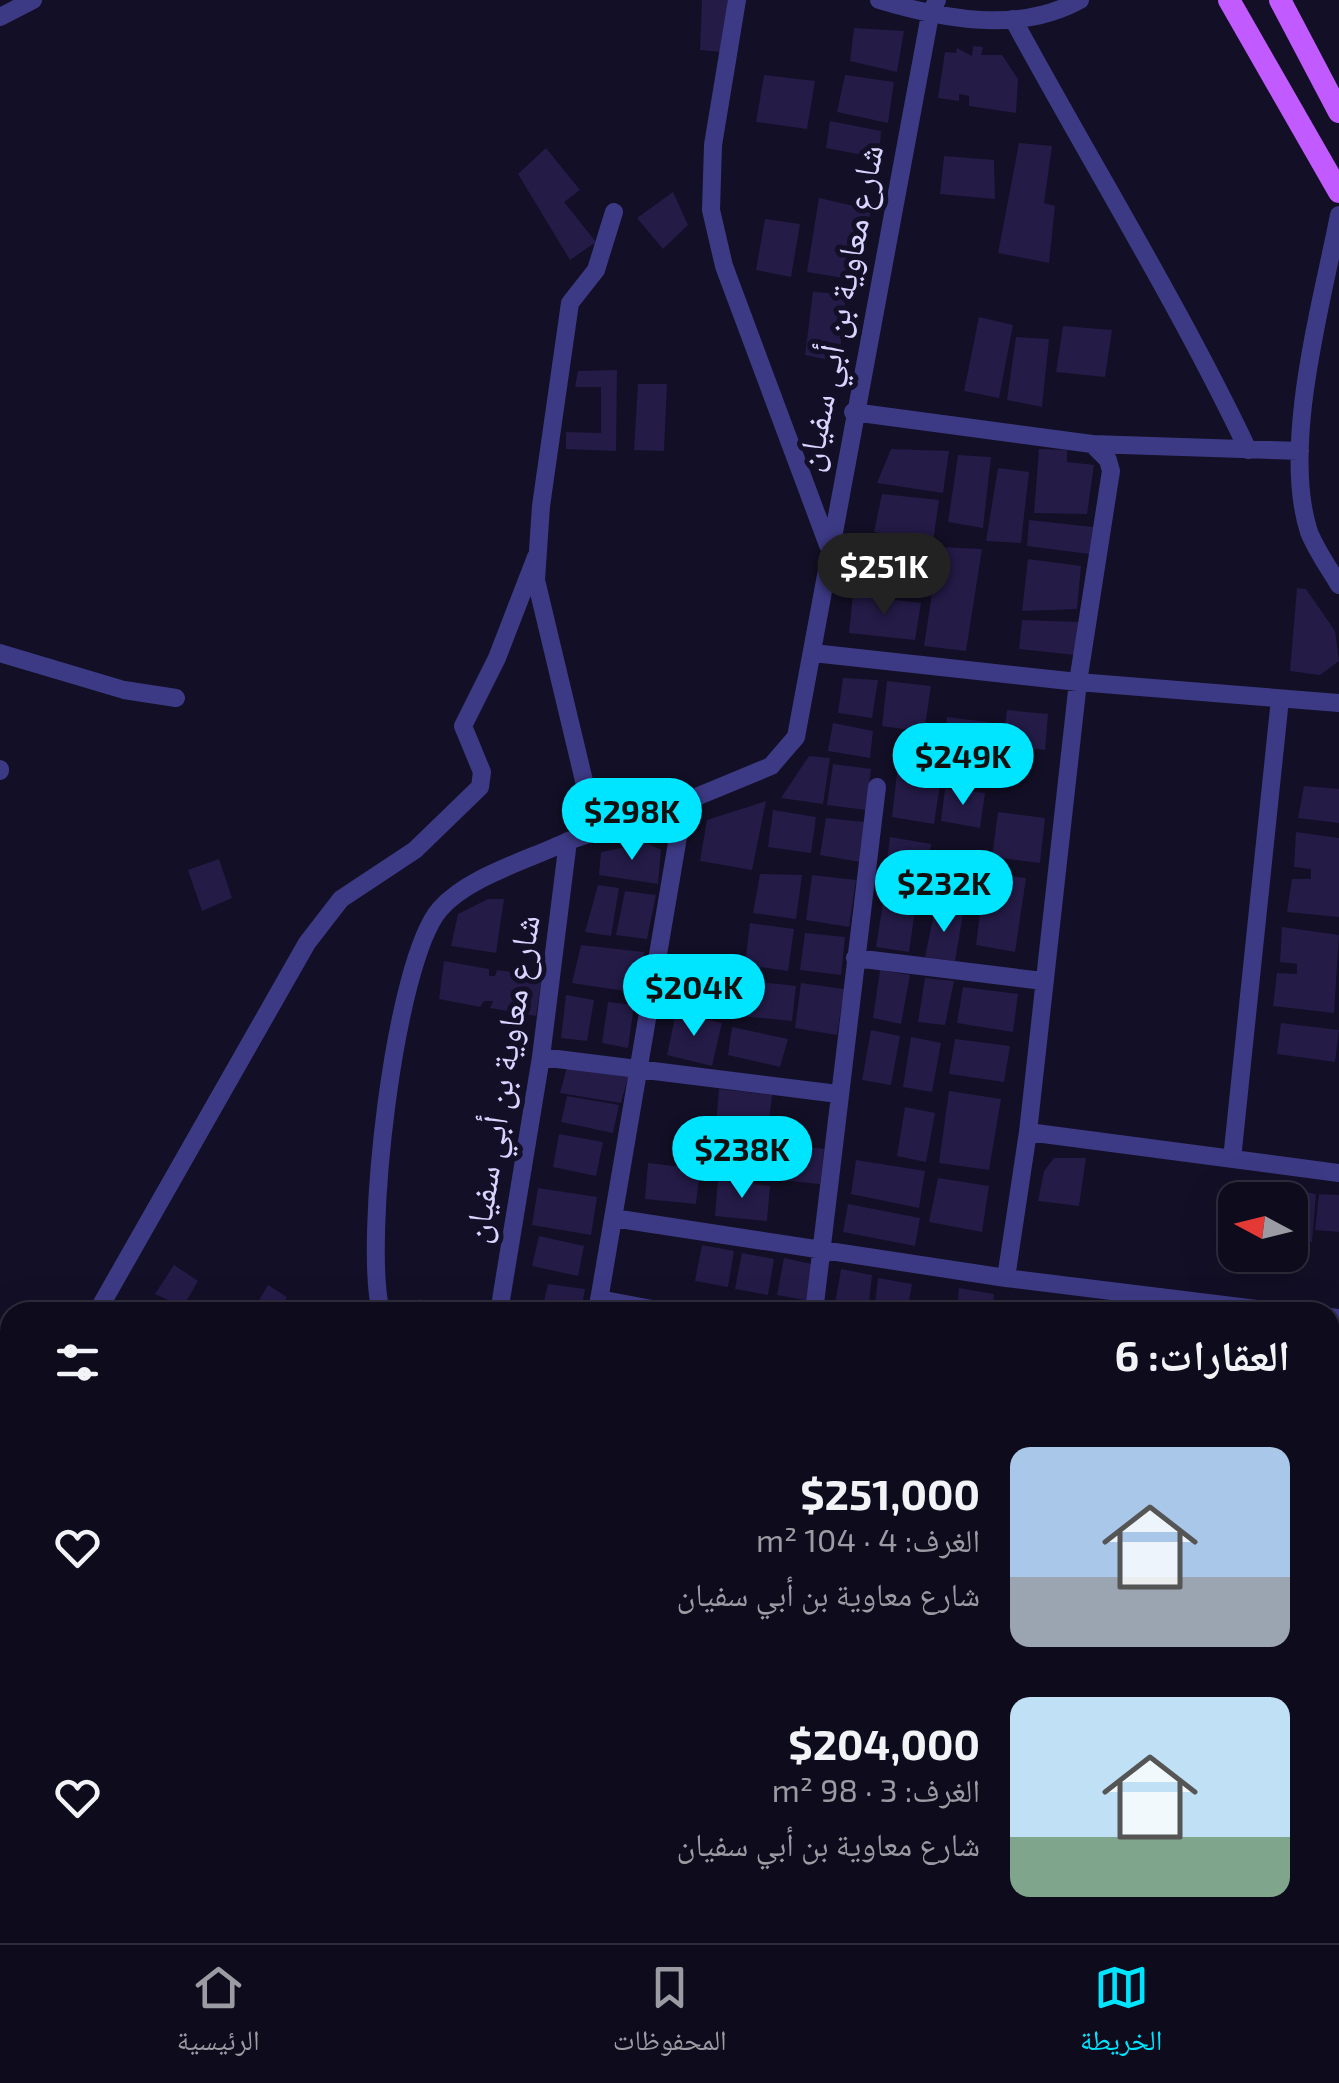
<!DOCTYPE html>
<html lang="ar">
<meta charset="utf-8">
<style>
body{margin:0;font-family:"Exo 2","Noto Naskh Arabic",sans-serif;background:#171425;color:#f1f3f6;direction:rtl;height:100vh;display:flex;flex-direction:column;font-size:38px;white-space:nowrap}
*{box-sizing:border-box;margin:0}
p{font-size:32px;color:#9b9ba3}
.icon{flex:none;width:55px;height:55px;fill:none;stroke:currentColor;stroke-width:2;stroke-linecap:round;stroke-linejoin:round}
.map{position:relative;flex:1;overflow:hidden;direction:ltr}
.panel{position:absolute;left:0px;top:1302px;width:1340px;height:642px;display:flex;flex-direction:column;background:#0e0b1c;border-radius:30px 30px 0 0;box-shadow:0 10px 40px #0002,0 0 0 2px #2e2b3b;direction:rtl}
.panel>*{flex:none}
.needle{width:65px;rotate:277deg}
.controls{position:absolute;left:1218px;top:1182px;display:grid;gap:20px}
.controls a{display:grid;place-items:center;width:90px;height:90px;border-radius:20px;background:#0e0b1c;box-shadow:0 10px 40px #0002,0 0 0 2px #2e2b3b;font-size:50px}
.price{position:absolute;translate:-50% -85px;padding:0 22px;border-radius:35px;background:#00e5ff;color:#111;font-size:32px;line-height:65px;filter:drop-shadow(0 2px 5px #0008)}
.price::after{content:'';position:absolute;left:50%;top:60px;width:30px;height:22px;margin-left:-15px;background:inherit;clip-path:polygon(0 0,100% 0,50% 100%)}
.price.selected{background:#222;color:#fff}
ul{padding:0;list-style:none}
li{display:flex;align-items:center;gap:30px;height:250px;padding:0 50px}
li span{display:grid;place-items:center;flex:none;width:280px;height:200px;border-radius:20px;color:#555}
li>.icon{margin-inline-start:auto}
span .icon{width:120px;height:120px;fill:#fffc;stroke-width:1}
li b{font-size:42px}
h2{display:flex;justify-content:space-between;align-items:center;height:120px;padding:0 50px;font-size:42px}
.tab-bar{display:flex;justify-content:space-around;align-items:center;height:140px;border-top:2px solid #2e2b3b;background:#0e0b1c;font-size:28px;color:#9b9ba3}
.tab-bar a{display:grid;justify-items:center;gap:5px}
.tab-bar .selected{color:#00e5ff}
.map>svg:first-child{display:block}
</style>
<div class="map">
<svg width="1339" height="1943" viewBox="0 0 1339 1943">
<rect width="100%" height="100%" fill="#130f26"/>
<path fill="#241b47" d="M 702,0 L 728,0 L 722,52 L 700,50 Z
M 854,28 L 904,31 L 897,72 L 850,61 Z
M 973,46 L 983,47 L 981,55 L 1002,55 L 1018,79 L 1016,113 L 969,106 L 969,96 L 959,94 L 959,101 L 938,98 L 945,52 L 956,53 L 957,48 L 972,56 Z
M 764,75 L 815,81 L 807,129 L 756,122 Z
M 845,75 L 894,82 L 888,123 L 837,112 Z
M 830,121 L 881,131 L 879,158 L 826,148 Z
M 1019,143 L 1052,146 L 1044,203 L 1055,206 L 1049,263 L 998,253 Z
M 546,148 L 580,190 L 564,202 L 596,242 L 570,260 L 518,174 Z
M 944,156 L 994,160 L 995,199 L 940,194 Z
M 673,192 L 688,225 L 663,249 L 637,218 Z
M 819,198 L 871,210 L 856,280 L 807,272 Z
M 765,219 L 800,224 L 791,277 L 756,270 Z
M 813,292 L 846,294 L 839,362 L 805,355 Z
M 979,317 L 1013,325 L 999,398 L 964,391 Z
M 1063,326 L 1112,330 L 1105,377 L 1056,372 Z
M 1016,337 L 1049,339 L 1042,407 L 1007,400 Z
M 617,370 L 616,451 L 566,449 L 566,432 L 601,433 L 601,387 L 575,387 L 578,371 Z
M 638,384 L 667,384 L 664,451 L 634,450 Z
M 891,449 L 949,451 L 943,493 L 877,483 Z
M 1039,449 L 1067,450 L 1067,462 L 1094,465 L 1087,514 L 1034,513 Z
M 958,455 L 991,457 L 983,528 L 948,522 Z
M 998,468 L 1029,472 L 1021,543 L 986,541 Z
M 882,494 L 939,500 L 933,542 L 874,532 Z
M 1029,520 L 1093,527 L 1089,554 L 1027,546 Z
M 864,545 L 927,552 L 921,593 L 855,583 Z
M 939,547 L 982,549 L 966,651 L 924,646 Z
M 1028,559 L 1081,566 L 1077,609 L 1022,611 Z
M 1297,588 L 1306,589 L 1335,631 L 1339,661 L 1320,675 L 1290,671 Z
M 853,595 L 921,603 L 915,640 L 849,633 Z
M 1022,620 L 1079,622 L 1075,655 L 1019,649 Z
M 843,678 L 878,680 L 872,718 L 838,713 Z
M 887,681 L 931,686 L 924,732 L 882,726 Z
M 1007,710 L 1048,714 L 1045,750 L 1030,748 L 1027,771 L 1000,767 Z
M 947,717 L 994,723 L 989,769 L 942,762 Z
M 833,723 L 873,731 L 870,758 L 828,751 Z
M 809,756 L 830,758 L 823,804 L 781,798 Z
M 833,764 L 871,769 L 866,810 L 827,805 Z
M 897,773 L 941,778 L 934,824 L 892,817 Z
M 1304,786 L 1339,789 L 1339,823 L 1298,818 Z
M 945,789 L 985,793 L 980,828 L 941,821 Z
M 766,801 L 752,870 L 700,861 L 707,820 Z
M 773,810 L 816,817 L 811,853 L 768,847 Z
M 998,812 L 1045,818 L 1040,863 L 992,857 Z
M 826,818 L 865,822 L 860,862 L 820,855 Z
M 1296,832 L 1339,838 L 1339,917 L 1287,912 L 1292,879 L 1311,879 L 1311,869 L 1294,867 Z
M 890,837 L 931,844 L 924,892 L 884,886 Z
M 647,843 L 661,850 L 658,884 L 599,875 L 601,852 Z
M 935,851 L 970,856 L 963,900 L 927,894 Z
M 219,859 L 232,898 L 202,911 L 188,870 Z
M 985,873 L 1026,878 L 1015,952 L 976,945 Z
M 760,874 L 802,875 L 796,919 L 753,913 Z
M 812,875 L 856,880 L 849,927 L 806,920 Z
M 598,885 L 619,888 L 611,936 L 585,932 Z
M 625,891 L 656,895 L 647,939 L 616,935 Z
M 884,897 L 916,903 L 909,952 L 876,947 Z
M 488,899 L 504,899 L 496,953 L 451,946 L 458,914 Z
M 935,909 L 963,914 L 955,961 L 925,957 Z
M 750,923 L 794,929 L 788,971 L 745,965 Z
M 1282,927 L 1339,935 L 1334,1013 L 1273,1006 L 1277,973 L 1297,974 L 1297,964 L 1280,962 Z
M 805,933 L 845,937 L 841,975 L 800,970 Z
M 581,945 L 644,952 L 638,993 L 572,983 Z
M 444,961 L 489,969 L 489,976 L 495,976 L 497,970 L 542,976 L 536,1016 L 490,1008 L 493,1001 L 484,1001 L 480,1007 L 439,999 Z
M 880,970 L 910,975 L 901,1024 L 873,1018 Z
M 683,971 L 733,979 L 728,1011 L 677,1000 Z
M 925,978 L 954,981 L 945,1025 L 918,1022 Z
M 743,980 L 796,986 L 792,1021 L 740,1016 Z
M 801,983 L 844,989 L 837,1035 L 795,1028 Z
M 963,987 L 1018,994 L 1013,1032 L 957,1023 Z
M 566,995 L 594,1000 L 587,1041 L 561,1038 Z
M 608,1002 L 634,1005 L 628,1048 L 602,1043 Z
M 676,1012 L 722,1023 L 712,1066 L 667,1055 Z
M 1281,1023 L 1339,1030 L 1335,1062 L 1277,1054 Z
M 732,1027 L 788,1039 L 780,1067 L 728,1055 Z
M 871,1030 L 900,1036 L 891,1085 L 862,1080 Z
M 911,1037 L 941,1043 L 932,1092 L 903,1087 Z
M 955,1039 L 1010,1046 L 1004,1082 L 949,1074 Z
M 567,1067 L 628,1077 L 621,1103 L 560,1093 Z
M 719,1089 L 772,1095 L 768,1130 L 716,1125 Z
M 949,1091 L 1001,1099 L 989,1170 L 939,1163 Z
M 567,1096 L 619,1105 L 613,1133 L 561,1122 Z
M 905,1107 L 935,1113 L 926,1162 L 897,1156 Z
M 559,1134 L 603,1142 L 596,1176 L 553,1167 Z
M 715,1136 L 768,1142 L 764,1177 L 712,1172 Z
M 772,1143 L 824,1149 L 820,1184 L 769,1179 Z
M 1054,1158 L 1086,1158 L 1079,1206 L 1038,1201 L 1044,1171 Z
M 856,1160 L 925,1171 L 919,1208 L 851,1194 Z
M 648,1163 L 700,1169 L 696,1204 L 645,1199 Z
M 938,1178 L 989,1186 L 982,1232 L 929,1222 Z
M 718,1180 L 770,1186 L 767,1221 L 715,1216 Z
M 1231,1187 L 1284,1191 L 1283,1200 L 1235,1200 L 1235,1223 L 1227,1222 Z
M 538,1188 L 597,1197 L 591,1235 L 532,1225 Z
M 1295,1190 L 1316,1194 L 1312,1242 L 1290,1242 Z
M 1319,1194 L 1339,1195 L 1339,1232 L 1315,1230 Z
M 848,1204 L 920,1218 L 915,1246 L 843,1232 Z
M 539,1236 L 584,1246 L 578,1276 L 532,1266 Z
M 702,1245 L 734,1251 L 728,1287 L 695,1281 Z
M 742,1253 L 774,1259 L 768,1295 L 735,1289 Z
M 784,1258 L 816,1265 L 810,1301 L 777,1295 Z
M 174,1265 L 198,1281 L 183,1307 L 155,1294 Z
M 841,1269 L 872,1275 L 868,1312 L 834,1309 Z
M 878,1278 L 912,1284 L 907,1312 L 874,1312 Z
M 548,1284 L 585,1289 L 581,1312 L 542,1310 Z
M 268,1285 L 287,1297 L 279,1312 L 252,1312 Z
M 959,1288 L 994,1294 L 992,1312 L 957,1312 Z
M 418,1299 L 478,1311 L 478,1312 L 413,1312 Z
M 737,1300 L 768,1306 L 767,1312 L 734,1312 Z
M 1330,1345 L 1339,1346 L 1339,1384 L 1330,1383 Z
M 1331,1403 L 1339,1404 L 1339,1438 L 1330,1439 Z
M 1339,1548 L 1339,1594 L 1330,1594 L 1330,1549 Z
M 348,1935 L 389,1939 L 388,1943 L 347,1943 Z"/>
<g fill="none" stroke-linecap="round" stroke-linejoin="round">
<path stroke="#3d3a85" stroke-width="18" d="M 737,0 L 713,145 L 711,210 L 724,266 L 828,545
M 879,0 C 942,19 1019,34 1080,0
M 0,17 L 33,0
M 1013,19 C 1091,163 1178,303 1248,450
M 1339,215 C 1322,303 1281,446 1309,532 C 1316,550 1329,568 1339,585
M 853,412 L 1092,444 L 1108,460 L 1111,471 L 1078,682 L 1028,1132 L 1006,1278
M 1092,444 L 1300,451
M 0,653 L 124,690 L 176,698
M 813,653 L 1078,682 L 1339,703
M 0,769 L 0,771
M 596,831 L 536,580 L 541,506 L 570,303 L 596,270 L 614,212
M 855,958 L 1043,981
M 541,1057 L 838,1094
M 1028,1132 L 1339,1173
M 1232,1159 L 1280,699
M 613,1218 L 1006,1278 L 1281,1312
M 599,1299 L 668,1312
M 97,1312 L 307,943 L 341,899 L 415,850 L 480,787 L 482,772 L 463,726 L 497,658 L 536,557
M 381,1312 C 363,1242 394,962 440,909 C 469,876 529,860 568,841
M 499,1312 L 541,1057 L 568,841 L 684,802 L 771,766 L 796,737 L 930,15 L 937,0
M 597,1312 L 684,802
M 814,1312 L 877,787
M 1330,1317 L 1339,1318
M 0,1382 L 10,1386
M 1330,1468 L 1339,1467
M 1330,1633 L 1339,1633
M 1330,1809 L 1339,1809
M 0,1905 L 13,1943
M 551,1935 L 552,1943
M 1051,1935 L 1051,1943
M 1301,1935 L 1301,1943
M 402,1943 L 403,1935
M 752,1943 L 752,1935"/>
<path stroke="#c25bff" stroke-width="22" d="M 1229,0 L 1339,192
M 1280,0 L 1339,112"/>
</g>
<g text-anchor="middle" stroke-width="10" stroke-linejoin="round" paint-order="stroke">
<g font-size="35" fill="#d9d4ff" stroke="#130f26">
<text transform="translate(840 308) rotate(-79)" y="12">شارع معاوية بن أبي سفيان</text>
<text transform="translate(502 1079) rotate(-81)" y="12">شارع معاوية بن أبي سفيان</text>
</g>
</g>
</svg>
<div class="controls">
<a><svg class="needle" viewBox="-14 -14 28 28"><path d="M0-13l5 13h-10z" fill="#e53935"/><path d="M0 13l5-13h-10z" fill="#9b9ba3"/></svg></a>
</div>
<b class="price selected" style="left:884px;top:618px">$251K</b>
<b class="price" style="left:963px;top:808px">$249K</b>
<b class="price" style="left:632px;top:863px">$298K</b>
<b class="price" style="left:944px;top:935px">$232K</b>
<b class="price" style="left:694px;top:1039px">$204K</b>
<b class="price" style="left:742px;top:1201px">$238K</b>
<section class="panel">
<h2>العقارات: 6<svg class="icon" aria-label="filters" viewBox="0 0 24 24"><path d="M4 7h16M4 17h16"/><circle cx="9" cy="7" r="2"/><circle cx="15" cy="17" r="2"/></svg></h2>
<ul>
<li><span style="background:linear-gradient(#a9c7e8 65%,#9aa5b1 0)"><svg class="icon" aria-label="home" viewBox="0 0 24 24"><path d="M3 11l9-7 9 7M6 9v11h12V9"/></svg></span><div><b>$251,000</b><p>الغرف: 4 · 104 m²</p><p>شارع معاوية بن أبي سفيان</p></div><svg class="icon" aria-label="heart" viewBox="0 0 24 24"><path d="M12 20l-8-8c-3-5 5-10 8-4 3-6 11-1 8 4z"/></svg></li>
<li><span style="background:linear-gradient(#bfe0f5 70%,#7fa58c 0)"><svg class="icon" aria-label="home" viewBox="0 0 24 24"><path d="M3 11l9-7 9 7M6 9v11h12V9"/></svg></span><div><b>$204,000</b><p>الغرف: 3 · 98 m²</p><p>شارع معاوية بن أبي سفيان</p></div><svg class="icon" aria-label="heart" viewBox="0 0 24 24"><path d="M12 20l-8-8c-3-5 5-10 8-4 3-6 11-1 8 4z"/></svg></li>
</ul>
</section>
</div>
<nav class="tab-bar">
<a class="selected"><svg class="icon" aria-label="map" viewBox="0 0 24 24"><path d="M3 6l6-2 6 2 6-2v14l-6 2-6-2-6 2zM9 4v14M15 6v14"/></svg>الخريطة</a>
<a><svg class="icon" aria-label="saved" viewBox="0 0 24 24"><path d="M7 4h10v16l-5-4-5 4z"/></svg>المحفوظات</a>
<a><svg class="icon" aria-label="home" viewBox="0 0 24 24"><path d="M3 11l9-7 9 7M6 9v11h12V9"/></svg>الرئيسية</a>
</nav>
